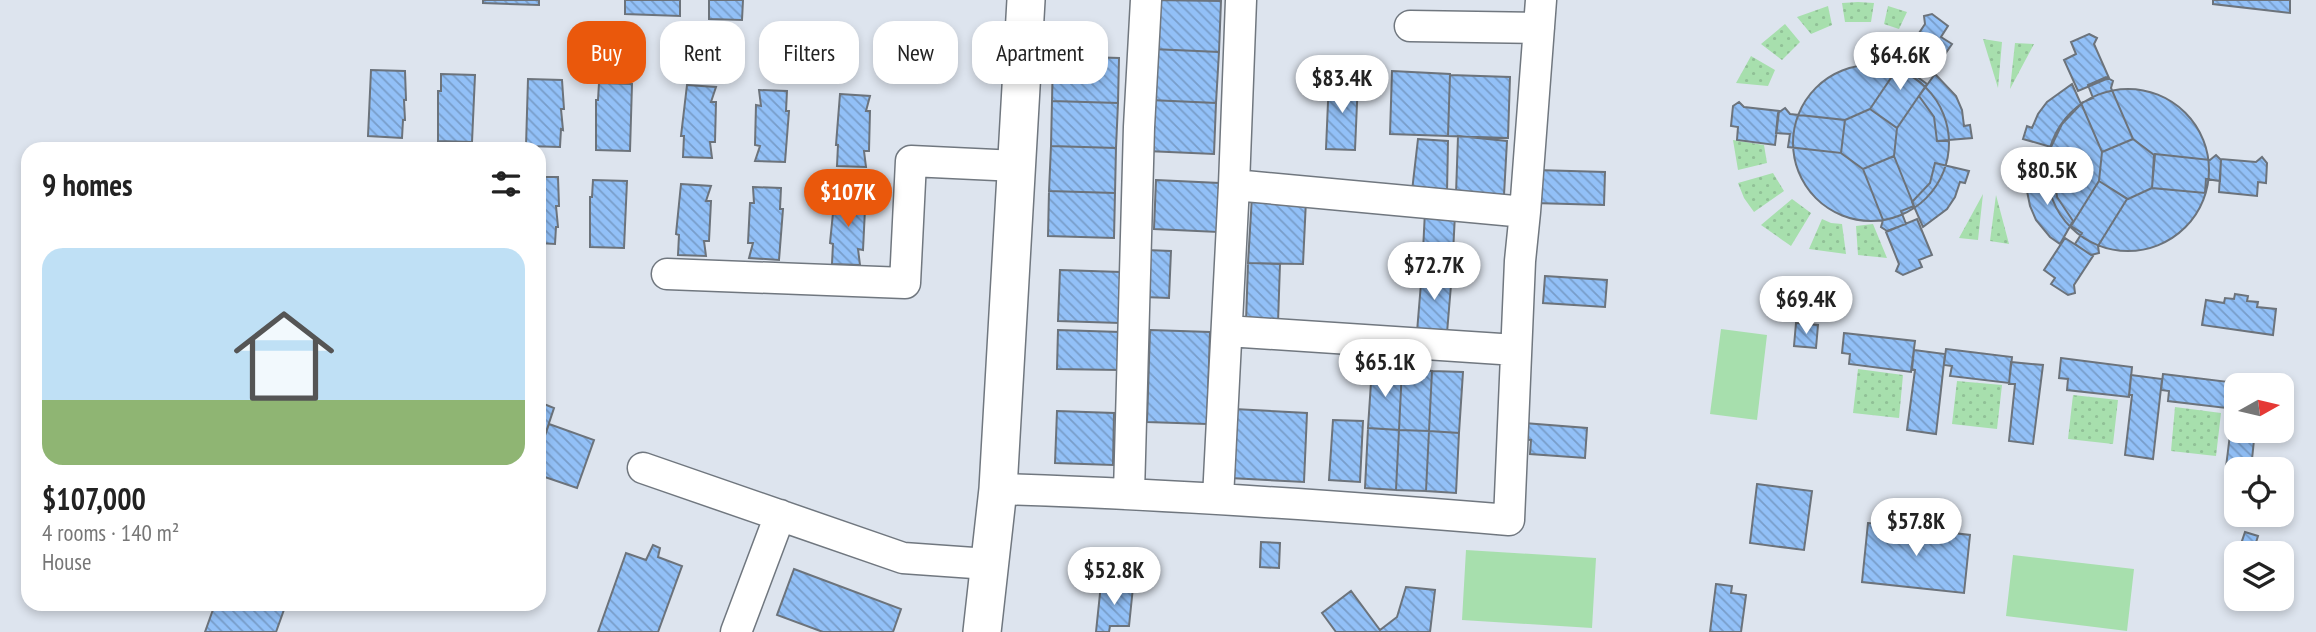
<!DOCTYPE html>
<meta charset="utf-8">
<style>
body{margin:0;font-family:"PT Sans Narrow",sans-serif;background:#f2f2f2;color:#222;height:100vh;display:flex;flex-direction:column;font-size:26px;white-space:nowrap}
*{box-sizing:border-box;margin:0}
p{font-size:23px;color:#767676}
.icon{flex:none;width:38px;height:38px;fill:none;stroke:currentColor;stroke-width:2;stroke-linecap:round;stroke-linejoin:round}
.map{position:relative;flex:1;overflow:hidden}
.sheet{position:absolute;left:21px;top:142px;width:525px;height:469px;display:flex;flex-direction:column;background:#fff;border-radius:21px;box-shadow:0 4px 10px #0003}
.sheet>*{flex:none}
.top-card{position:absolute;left:567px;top:21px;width:665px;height:63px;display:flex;gap:14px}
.needle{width:46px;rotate:82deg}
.fabs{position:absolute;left:2224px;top:373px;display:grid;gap:14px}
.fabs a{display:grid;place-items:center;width:70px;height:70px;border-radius:14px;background:#fff;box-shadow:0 4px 10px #0003;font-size:35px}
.price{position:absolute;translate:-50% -60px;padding:0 16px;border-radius:24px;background:#fff;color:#222;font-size:23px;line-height:46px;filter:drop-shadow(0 2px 4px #0008)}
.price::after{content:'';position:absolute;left:50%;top:42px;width:21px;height:16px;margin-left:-10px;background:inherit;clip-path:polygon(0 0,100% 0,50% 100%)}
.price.active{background:#ea580c;color:#fff}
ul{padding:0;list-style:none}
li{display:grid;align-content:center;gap:14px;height:371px;padding:0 21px}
li span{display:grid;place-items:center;height:217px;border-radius:21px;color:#555}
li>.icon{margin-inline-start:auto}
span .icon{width:126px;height:126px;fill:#fffc;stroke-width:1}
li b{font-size:30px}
h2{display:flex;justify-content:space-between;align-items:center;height:84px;padding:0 21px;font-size:30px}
.tag{padding:0 24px;border-radius:21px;background:#fff;box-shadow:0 4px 10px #0003;font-size:24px;line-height:63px}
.tag.active{background:#ea580c;color:#fff}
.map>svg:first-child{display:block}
</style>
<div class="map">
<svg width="2316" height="632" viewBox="0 0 2316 632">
<defs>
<pattern id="grass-dots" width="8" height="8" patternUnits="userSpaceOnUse" patternTransform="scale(1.75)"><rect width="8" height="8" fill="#a7dfad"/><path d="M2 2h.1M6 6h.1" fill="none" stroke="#90c096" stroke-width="1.8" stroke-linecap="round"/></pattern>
<pattern id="building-back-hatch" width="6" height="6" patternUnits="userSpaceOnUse" patternTransform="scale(1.75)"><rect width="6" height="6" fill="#92c0f7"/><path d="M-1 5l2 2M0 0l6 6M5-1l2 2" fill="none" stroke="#789dc9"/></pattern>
</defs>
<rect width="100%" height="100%" fill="#dde4ee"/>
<path fill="url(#grass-dots)" d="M 1858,2 L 1874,3 L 1871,22 L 1845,22 L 1842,3 Z
M 1828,6 L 1832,25 L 1811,34 L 1797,17 Z
M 1888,6 L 1907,12 L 1899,29 L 1884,24 Z
M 1785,24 L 1800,42 L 1782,60 L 1761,44 Z
M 1983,39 L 2002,42 L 1998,88 Z
M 2015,43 L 2034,44 L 2010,89 Z
M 1751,56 L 1775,70 L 1768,86 L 1736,83 Z
M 1733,140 L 1764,145 L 1767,163 L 1738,170 Z
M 1773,173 L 1784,191 L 1754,212 L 1744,198 L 1738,183 Z
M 1983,194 L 1978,240 L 1959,238 Z
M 1996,195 L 2009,244 L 1990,241 Z
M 1792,199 L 1811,213 L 1791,246 L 1761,225 Z
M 1822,219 L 1831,223 L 1842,224 L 1846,254 L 1809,249 Z
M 1873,224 L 1887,258 L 1858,255 L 1856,226 Z
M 1858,369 L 1903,375 L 1899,418 L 1853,413 Z
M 1957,381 L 2002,385 L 1997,429 L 1952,424 Z
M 2073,395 L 2118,400 L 2113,444 L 2068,439 Z
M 2175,407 L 2221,413 L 2216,456 L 2171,451 Z"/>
<path fill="#a7dfad" d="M 1721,329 L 1767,335 L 1757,420 L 1710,414 Z
M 1466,550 L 1596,558 L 1592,628 L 1462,620 Z
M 2013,555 L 2134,569 L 2127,631 L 2006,616 Z"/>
<path fill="url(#building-back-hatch)" stroke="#6c737b" stroke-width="2" d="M 483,0 L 539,0 L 539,5 L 483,3 Z
M 625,0 L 680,0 L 680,16 L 625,14 Z
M 709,0 L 743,0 L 742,20 L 709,19 Z
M 1155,0 L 1221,1 L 1219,52 L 1152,49 Z
M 2213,0 L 2290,0 L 2290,13 L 2213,4 Z
M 1932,14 L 1948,26 L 1941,37 L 1952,44 L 1932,73 L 1905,54 L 1925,24 L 1924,16 Z
M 2089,34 L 2097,38 L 2094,44 L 2109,78 L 2078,91 L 2064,60 L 2076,54 L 2071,42 Z
M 1152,49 L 1219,52 L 1216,103 L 1150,100 Z
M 1905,54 L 1922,66 L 1916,76 L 1927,84 L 1897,128 L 1870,109 L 1901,63 L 1900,56 Z
M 1053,56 L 1119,58 L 1118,103 L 1052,101 Z
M1793 143a78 78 0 1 1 156 0a78 78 0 1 1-156 0Z
M 371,70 L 405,71 L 406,100 L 404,100 L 405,120 L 403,120 L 402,138 L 368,136 Z
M 1392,71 L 1450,74 L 1448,136 L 1390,134 Z
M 441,74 L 475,75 L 472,142 L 438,141 L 438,91 L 441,91 Z
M 1935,74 L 1956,96 L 1962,110 L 1964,126 L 1970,125 L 1972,138 L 1937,141 L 1934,117 L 1919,96 Z
M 1450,75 L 1510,77 L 1508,138 L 1448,136 Z
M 2106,77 L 2113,81 L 2111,88 L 2133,139 L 2102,152 L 2081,103 L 2093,98 L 2088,85 Z
M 528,79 L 562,80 L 564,109 L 561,109 L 563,130 L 561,129 L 560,147 L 526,146 Z
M 1329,79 L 1358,80 L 1355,150 L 1326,149 Z
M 599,83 L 632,84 L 630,151 L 596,150 L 596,100 L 598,100 Z
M 2072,84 L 2081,104 L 2062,124 L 2051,147 L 2023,139 L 2027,126 L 2032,128 L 2038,114 L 2047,102 Z
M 687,85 L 716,87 L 711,102 L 716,102 L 715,142 L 710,142 L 712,158 L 683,157 L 684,136 L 681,136 Z
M2047 170a81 81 0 1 1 162 0a81 81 0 1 1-162 0Z
M 759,90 L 787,91 L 786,111 L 789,111 L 785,162 L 755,161 L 760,146 L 755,145 L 756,105 L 761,106 Z
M 840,94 L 870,96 L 866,111 L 870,111 L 869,151 L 864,151 L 866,167 L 837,166 L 838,145 L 836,145 Z
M 1150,100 L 1216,103 L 1214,154 L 1147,151 Z
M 1052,101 L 1118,103 L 1116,148 L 1051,146 Z
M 1739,102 L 1744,107 L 1779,111 L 1775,145 L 1737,140 L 1738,127 L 1731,126 L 1733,106 Z
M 1785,108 L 1790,114 L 1845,120 L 1841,153 L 1788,147 L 1790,134 L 1776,133 L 1778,113 Z
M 1870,109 L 1897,128 L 1894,156 L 1863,169 L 1841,153 L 1845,120 Z
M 1458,136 L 1507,141 L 1504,195 L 1456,194 Z
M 1418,139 L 1448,141 L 1447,193 L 1412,191 Z
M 2133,139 L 2154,155 L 2152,188 L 2128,199 L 2099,181 L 2102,152 Z
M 1051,146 L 1116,148 L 1115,193 L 1049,191 Z
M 2155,154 L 2210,160 L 2216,155 L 2221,160 L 2220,181 L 2206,179 L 2205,193 L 2152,188 Z
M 1894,156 L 1914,206 L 1901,211 L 1906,224 L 1887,231 L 1881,227 L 1883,220 L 1863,169 Z
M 2262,157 L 2267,163 L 2266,183 L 2258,182 L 2257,196 L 2219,192 L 2221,159 L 2256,162 Z
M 1935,163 L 1969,171 L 1965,183 L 1960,182 L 1955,197 L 1947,209 L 1923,227 L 1912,202 L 1930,183 Z
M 1536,170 L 1605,172 L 1604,205 L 1534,203 Z
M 2054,176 L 2057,197 L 2073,221 L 2060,244 L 2050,237 L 2036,220 L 2030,206 L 2027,191 L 2022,191 L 2020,179 Z
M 539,177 L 558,177 L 559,206 L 556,206 L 558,227 L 556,227 L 555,244 L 539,243 Z
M 593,180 L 627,181 L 624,248 L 590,247 L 590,197 L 592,197 Z
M 1156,180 L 1219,183 L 1218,232 L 1154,229 Z
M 2099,181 L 2127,199 L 2098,246 L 2099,253 L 2091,255 L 2075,244 L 2082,233 L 2071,226 Z
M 681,184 L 711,186 L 706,201 L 711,201 L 709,241 L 704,241 L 706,256 L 678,255 L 679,235 L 676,234 Z
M 753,187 L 781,188 L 780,209 L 783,209 L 779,260 L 749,258 L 753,243 L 748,243 L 750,203 L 754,203 Z
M 1049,191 L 1115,193 L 1114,238 L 1048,236 Z
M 835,193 L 864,194 L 860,209 L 865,209 L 863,250 L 858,249 L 860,265 L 832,264 L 833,244 L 830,243 Z
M 1252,196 L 1306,200 L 1303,264 L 1248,263 Z
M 1425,211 L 1455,214 L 1452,273 L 1422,271 Z
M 1917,219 L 1932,255 L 1919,260 L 1922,267 L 1903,275 L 1896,271 L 1899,264 L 1886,232 Z
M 2065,238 L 2093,256 L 2074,285 L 2075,293 L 2068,295 L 2051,284 L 2055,278 L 2044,270 Z
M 1146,250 L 1171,251 L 1169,298 L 1144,297 Z
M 1248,263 L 1280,264 L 1278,323 L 1246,322 Z
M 1060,270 L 1121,272 L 1120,323 L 1058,321 Z
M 1422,271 L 1452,273 L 1447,333 L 1417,332 Z
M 1545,276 L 1607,280 L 1605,307 L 1543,303 Z
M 2235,294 L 2248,296 L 2247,301 L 2258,302 L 2257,307 L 2276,309 L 2273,335 L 2202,325 L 2206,300 L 2224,303 L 2225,298 L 2234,299 Z
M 1796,323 L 1818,325 L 1816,348 L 1794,346 Z
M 1058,330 L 1120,332 L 1119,370 L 1057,369 Z
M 1150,330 L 1210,332 L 1207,424 L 1147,422 Z
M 1844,333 L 1915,341 L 1911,372 L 1849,364 L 1850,354 L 1842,353 Z
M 1946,349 L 2012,357 L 2009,383 L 1950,376 L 1952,366 L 1944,365 Z
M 1914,350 L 1945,354 L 1936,434 L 1907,430 L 1915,370 L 1912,369 Z
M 2061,358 L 2132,367 L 2129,397 L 2067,390 L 2068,379 L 2059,378 Z
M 2011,362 L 2043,365 L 2033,444 L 2009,441 L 2015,384 L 2009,384 Z
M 1372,367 L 1402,369 L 1399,430 L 1368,428 Z
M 1402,369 L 1432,371 L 1429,431 L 1399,430 Z
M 1432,371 L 1463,372 L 1459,433 L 1429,431 Z
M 2163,374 L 2229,382 L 2226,408 L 2168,401 L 2169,391 L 2161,390 Z
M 2131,375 L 2162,379 L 2153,459 L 2125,455 L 2132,395 L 2129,395 Z
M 2229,387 L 2236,388 L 2236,430 L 2255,430 L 2251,469 L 2226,467 L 2233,410 L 2226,409 Z
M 539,402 L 554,408 L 539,453 Z
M 1234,409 L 1307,413 L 1304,482 L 1230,478 Z
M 1057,411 L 1114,413 L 1113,465 L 1055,463 Z
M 1333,420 L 1363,421 L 1360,482 L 1329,480 Z
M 1523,423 L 1587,428 L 1585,458 L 1530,454 L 1531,440 L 1522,439 Z
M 549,424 L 594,440 L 577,488 L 539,475 L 539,453 Z
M 1368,428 L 1399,430 L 1396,490 L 1365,488 Z
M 1399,430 L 1429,431 L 1426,491 L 1396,490 Z
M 1429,431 L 1459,433 L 1456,493 L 1426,491 Z
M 1757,484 L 1812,491 L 1804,550 L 1750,543 Z
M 2282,493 L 2287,494 L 2286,510 L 2282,510 Z
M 1868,523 L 1970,535 L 1964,593 L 1862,582 Z
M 2245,532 L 2258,536 L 2254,549 L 2241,544 Z
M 1261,542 L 1280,543 L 1279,568 L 1260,567 Z
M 653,545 L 660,548 L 658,557 L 682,566 L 658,632 L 598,632 L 626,553 L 646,560 Z
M 794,569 L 901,609 L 893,632 L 823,632 L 777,615 Z
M 1101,584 L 1133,587 L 1129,626 L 1110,626 L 1109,632 L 1096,632 Z
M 1716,584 L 1732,586 L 1731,593 L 1746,595 L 1741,632 L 1710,632 Z
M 1406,587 L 1435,590 L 1430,632 L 1336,632 L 1322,613 L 1351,591 L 1380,630 L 1397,617 Z
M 215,604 L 286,604 L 276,632 L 205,632 Z"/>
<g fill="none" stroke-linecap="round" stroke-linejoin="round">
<defs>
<path id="minor" d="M 1241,0 L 1234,185 L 1525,212 L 1541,0
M 1410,26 L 1539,28
M 667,274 L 905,283 L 911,161 L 1017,166
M 1227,331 L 1516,350
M 643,468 L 903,558 L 988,564
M 998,489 C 1169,494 1339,506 1509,520 L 1520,261 L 1525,212
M 1129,493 L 1139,127 L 1146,0
M 1218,498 L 1234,185
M 736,632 L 780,515"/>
<path id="major" d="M 982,632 L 998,489 L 1026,0"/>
</defs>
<use href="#minor" stroke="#70777f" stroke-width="33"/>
<use href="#major" stroke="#70777f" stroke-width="40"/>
<use href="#minor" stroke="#fff" stroke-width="30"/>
<use href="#major" stroke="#fff" stroke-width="37"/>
</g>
</svg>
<div class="fabs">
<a><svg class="needle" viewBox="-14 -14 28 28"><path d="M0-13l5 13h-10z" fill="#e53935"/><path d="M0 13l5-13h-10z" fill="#767676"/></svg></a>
<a><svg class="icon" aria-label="locate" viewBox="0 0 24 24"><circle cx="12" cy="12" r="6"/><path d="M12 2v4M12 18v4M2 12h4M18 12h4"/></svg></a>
<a><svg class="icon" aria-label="layers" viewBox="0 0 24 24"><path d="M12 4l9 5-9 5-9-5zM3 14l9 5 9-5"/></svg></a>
</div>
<b class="price" style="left:1900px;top:92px">$64.6K</b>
<b class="price" style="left:1342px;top:115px">$83.4K</b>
<b class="price" style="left:2047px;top:207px">$80.5K</b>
<b class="price active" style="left:848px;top:229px">$107K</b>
<b class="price" style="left:1434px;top:302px">$72.7K</b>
<b class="price" style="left:1806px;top:336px">$69.4K</b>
<b class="price" style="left:1385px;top:399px">$65.1K</b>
<b class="price" style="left:1916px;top:558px">$57.8K</b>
<b class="price" style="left:1114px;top:607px">$52.8K</b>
<div class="top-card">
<a class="tag active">Buy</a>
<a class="tag">Rent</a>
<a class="tag">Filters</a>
<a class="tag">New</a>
<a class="tag">Apartment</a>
</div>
<section class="sheet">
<h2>9 homes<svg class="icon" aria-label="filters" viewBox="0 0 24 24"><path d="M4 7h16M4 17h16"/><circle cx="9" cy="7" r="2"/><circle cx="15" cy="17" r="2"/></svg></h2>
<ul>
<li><span style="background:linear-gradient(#bfe0f5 70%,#8fb573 0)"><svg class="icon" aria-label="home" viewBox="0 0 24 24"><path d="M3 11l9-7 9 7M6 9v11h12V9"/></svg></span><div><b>$107,000</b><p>4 rooms · 140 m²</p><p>House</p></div></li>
</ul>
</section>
</div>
